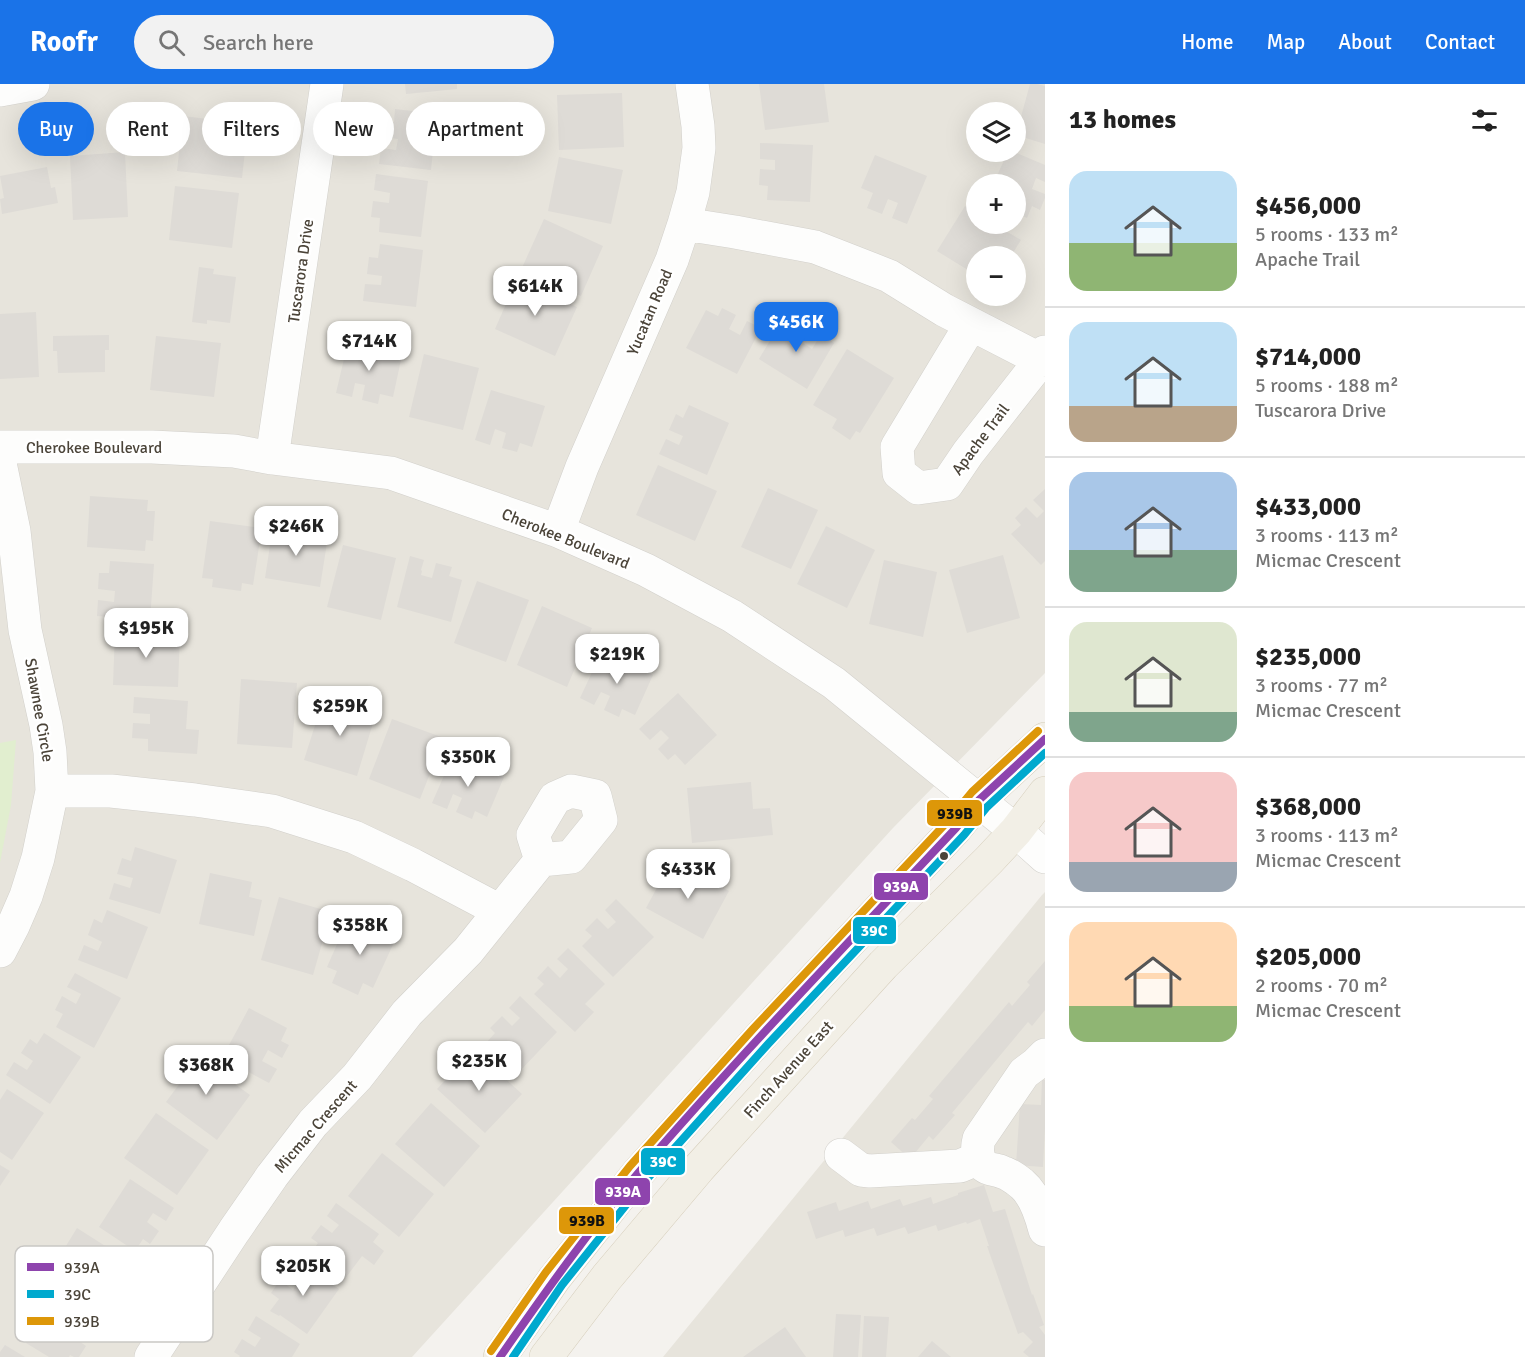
<!DOCTYPE html>
<meta charset="utf-8">
<style>
body{margin:0;font-family:Signika,sans-serif;background:#f2f2f2;color:#222;height:100vh;display:flex;flex-direction:column;font-size:22px;white-space:nowrap}
*{box-sizing:border-box;margin:0}
p{font-size:20px;color:#767676}
.icon{flex:none;width:33px;height:33px;fill:none;stroke:currentColor;stroke-width:2;stroke-linecap:round;stroke-linejoin:round}
.map{position:relative;flex:1;overflow:hidden}
.side{display:flex;flex-direction:column;background:#fff;width:480px}
.side>*{flex:none}
.banner{position:absolute;left:18px;top:18px;width:570px;height:54px;display:flex;gap:12px}
.fabs{position:absolute;left:966px;top:18px;display:grid;gap:12px}
.fabs a{display:grid;place-items:center;width:60px;height:60px;border-radius:50%;background:#fff;box-shadow:0 6px 24px #0002;font-size:30px}
.price{position:absolute;translate:-50% -51px;padding:0 14px;border-radius:12px;background:#fff;color:#222;font-size:20px;line-height:39px;filter:drop-shadow(0 2px 3px #0008)}
.price::after{content:'';position:absolute;left:50%;top:36px;width:18px;height:14px;margin-left:-9px;background:inherit;clip-path:polygon(0 0,100% 0,50% 100%)}
.price.on{background:#1a73e8;color:#fff}
ul{padding:0;list-style:none}
li{display:flex;align-items:center;gap:18px;height:150px;padding:0 24px}
li+li{border-top:2px solid #e0e0e0}
li span{display:grid;place-items:center;flex:none;width:168px;height:120px;border-radius:18px;color:#555}
li>.icon{margin-inline-start:auto}
span .icon{width:72px;height:72px;fill:#fffc;stroke-width:1}
li b{font-size:26px}
h2{display:flex;justify-content:space-between;align-items:center;height:72px;padding:0 24px;font-size:26px}
.chip{padding:0 21px;border-radius:27px;background:#fff;box-shadow:0 6px 24px #0002;font-size:21px;line-height:54px}
.chip.on{background:#1a73e8;color:#fff}
header{display:flex;align-items:center;gap:36px;box-sizing:border-box;height:84px;padding:0 30px;background:#1a73e8;color:#fff}
header strong{font-size:28px}
nav{display:flex;gap:33px;margin-inline-start:auto;font-size:21px}
.search{width:420px;height:54px;background:#f2f2f2;display:flex;align-items:center;gap:15px;box-sizing:border-box;padding:0 21px;border-radius:33px;color:#767676;font-size:22px}
main{display:flex;flex:1;min-height:0}
.map>svg:first-child{display:block}
</style>
<header>
<strong>Roofr</strong>
<div class="search"><svg class="icon" aria-label="search" viewBox="0 0 24 24"><circle cx="10" cy="10" r="6"/><path d="M15 15l6 6"/></svg>Search here</div>
<nav><a>Home</a><a>Map</a><a>About</a><a>Contact</a></nav>
</header>
<main>
<div class="map">
<svg width="1045" height="1273" viewBox="0 0 1045 1273">
<rect width="100%" height="100%" fill="#f4f2ee"/>
<path fill="#e7e4dc" fill-rule="evenodd" d="M 0,0 L 1045,0 L 1045,589 L 893,744 L 412,1273 L 0,1273 ZM 976,28 L 1016,28 L 1016,68 L 976,68 ZM 976,100 L 1016,100 L 1016,140 L 976,140 ZM 976,172 L 1016,172 L 1016,212 L 976,212 Z
M 1045,808 L 1045,1273 L 663,1273 L 1042,811 Z"/>
<path fill="#e1eecf" d="M 16,656 L 11,721 L 0,779 L 0,659 Z"/>
<path fill="#dedbd6" d="M 405,0 L 457,0 L 457,5 L 406,10 Z
M 759,0 L 824,0 L 829,38 L 765,46 Z
M 1030,0 L 1037,0 L 1045,2 L 1045,60 L 1016,51 Z
M 622,9 L 624,63 L 559,66 L 557,11 Z
M 395,25 L 437,30 L 431,86 L 379,80 L 381,64 L 396,66 L 398,55 L 383,53 L 385,37 L 394,38 Z
M 183,32 L 248,40 L 242,94 L 177,87 Z
M 760,59 L 813,61 L 810,118 L 767,116 L 768,102 L 759,101 L 760,85 L 775,86 L 775,76 L 760,75 Z
M 125,68 L 128,133 L 73,136 L 70,72 Z
M 1008,68 L 1014,68 L 1045,81 L 1045,98 L 1036,94 L 1032,105 L 1045,110 L 1045,114 L 1040,126 L 1032,122 L 1027,134 L 1016,129 L 1016,100 L 993,100 Z
M 875,71 L 927,92 L 907,140 L 892,134 L 898,119 L 888,115 L 882,130 L 867,124 L 873,109 L 861,104 Z
M 559,73 L 623,86 L 611,140 L 548,127 Z
M 47,83 L 51,104 L 55,103 L 58,119 L 2,130 L 0,115 L 4,114 L 0,92 Z
M 376,90 L 428,97 L 421,153 L 379,148 L 380,134 L 371,133 L 373,117 L 389,119 L 390,109 L 374,106 Z
M 175,102 L 239,109 L 232,164 L 169,156 Z
M 965,122 L 976,129 L 976,140 L 994,140 L 1021,156 L 1011,172 L 976,172 L 976,191 L 937,167 Z
M 544,135 L 603,162 L 581,212 L 521,186 Z
M 380,160 L 423,166 L 416,223 L 363,217 L 365,200 L 381,201 L 382,192 L 367,190 L 369,173 L 378,174 Z
M 199,183 L 214,185 L 213,190 L 236,193 L 230,239 L 207,236 L 207,240 L 192,238 Z
M 518,196 L 577,223 L 555,272 L 495,245 L 506,220 L 498,217 L 503,207 L 511,210 Z
M 722,224 L 736,231 L 729,245 L 740,251 L 747,237 L 761,244 L 737,290 L 686,264 L 706,226 L 718,232 Z
M 36,228 L 39,293 L 0,295 L 0,230 Z
M 798,237 L 811,245 L 803,259 L 812,265 L 821,250 L 834,259 L 807,305 L 759,275 L 781,238 L 793,245 Z
M 109,251 L 109,266 L 105,266 L 105,288 L 58,289 L 57,267 L 53,267 L 53,252 Z
M 156,252 L 221,259 L 214,313 L 150,306 Z
M 348,258 L 402,271 L 393,313 L 380,310 L 378,320 L 362,316 L 365,301 L 355,299 L 352,313 L 336,309 Z
M 847,265 L 894,294 L 860,349 L 856,347 L 850,356 L 832,344 L 837,335 L 813,321 Z
M 424,270 L 479,284 L 463,346 L 409,333 Z
M 491,306 L 545,322 L 532,363 L 520,359 L 517,368 L 502,364 L 506,349 L 495,345 L 490,361 L 475,356 Z
M 689,321 L 729,339 L 707,391 L 659,370 L 666,355 L 679,361 L 683,352 L 669,346 L 676,330 L 683,334 Z
M 658,381 L 717,407 L 695,457 L 636,431 Z
M 768,404 L 818,426 L 791,485 L 741,463 Z
M 1045,405 L 1045,477 L 1041,481 L 1011,450 L 1021,441 L 1015,434 L 1026,423 L 1037,434 L 1044,427 L 1033,416 Z
M 90,412 L 148,416 L 147,427 L 155,427 L 153,457 L 146,456 L 145,467 L 87,463 Z
M 210,437 L 262,444 L 253,501 L 242,499 L 241,507 L 212,503 L 213,495 L 202,494 Z
M 273,442 L 315,449 L 313,457 L 327,459 L 320,503 L 265,494 Z
M 826,442 L 875,466 L 847,524 L 797,500 Z
M 343,461 L 396,474 L 381,536 L 327,523 Z
M 1003,471 L 1020,534 L 967,549 L 949,486 Z
M 410,472 L 424,476 L 421,486 L 422,487 L 421,491 L 432,494 L 436,479 L 452,483 L 449,492 L 462,496 L 451,538 L 397,523 Z
M 884,476 L 937,488 L 923,553 L 869,540 Z
M 110,477 L 154,480 L 150,536 L 97,532 L 98,516 L 114,518 L 115,507 L 98,505 L 99,489 L 109,489 Z
M 477,497 L 529,516 L 506,578 L 454,559 Z
M 542,522 L 592,544 L 567,603 L 517,581 Z
M 115,547 L 180,549 L 178,603 L 113,601 Z
M 602,567 L 653,591 L 635,631 L 622,625 L 619,633 L 604,626 L 610,612 L 601,608 L 594,621 L 580,614 Z
M 241,595 L 297,599 L 292,664 L 237,660 Z
M 678,609 L 717,651 L 685,681 L 675,670 L 668,676 L 658,665 L 669,654 L 661,646 L 650,656 L 639,645 Z
M 134,613 L 188,617 L 186,645 L 199,646 L 197,670 L 148,667 L 148,655 L 132,654 L 133,639 L 150,640 L 150,630 L 133,629 Z
M 324,613 L 376,629 L 357,692 L 304,676 Z
M 392,635 L 444,654 L 420,715 L 369,695 Z
M 453,671 L 504,693 L 487,733 L 475,727 L 472,735 L 456,728 L 462,714 L 453,710 L 447,725 L 432,719 Z
M 751,698 L 753,725 L 770,724 L 773,751 L 692,759 L 687,704 Z
M 135,763 L 177,776 L 160,830 L 109,815 L 114,799 L 130,804 L 133,794 L 117,790 L 122,774 L 131,777 Z
M 672,776 L 729,807 L 703,855 L 646,824 Z
M 210,789 L 252,798 L 249,813 L 262,816 L 254,852 L 199,840 Z
M 279,813 L 331,828 L 313,891 L 261,876 Z
M 616,815 L 654,853 L 613,893 L 582,862 L 592,852 L 585,846 L 597,834 L 608,845 L 616,838 L 605,826 Z
M 107,826 L 148,843 L 127,895 L 78,876 L 84,861 L 98,867 L 102,858 L 88,851 L 94,835 L 102,839 Z
M 349,833 L 396,854 L 373,904 L 363,899 L 358,911 L 332,899 L 337,887 L 327,883 Z
M 568,864 L 605,900 L 585,920 L 594,928 L 575,948 L 534,910 L 544,900 L 537,894 L 548,882 L 560,894 L 568,885 L 557,875 Z
M 1045,877 L 1045,926 L 1032,942 L 1028,938 L 952,1029 L 955,1031 L 933,1056 L 929,1052 L 910,1075 L 891,1058 L 912,1034 L 915,1036 L 933,1015 L 929,1012 L 1009,918 L 1012,922 L 1030,901 L 1027,898 Z
M 75,889 L 121,914 L 94,964 L 56,943 L 63,930 L 55,926 L 62,912 L 76,920 L 81,910 L 67,903 Z
M 520,912 L 557,948 L 518,989 L 487,958 L 495,949 L 490,944 L 502,932 L 512,942 L 520,934 L 509,924 Z
M 249,924 L 287,944 L 281,957 L 289,961 L 282,974 L 268,966 L 262,977 L 277,985 L 269,999 L 222,974 Z
M 44,949 L 81,973 L 50,1020 L 6,991 L 14,978 L 27,986 L 33,977 L 21,969 L 30,955 L 37,960 Z
M 474,966 L 522,1010 L 485,1049 L 437,1005 Z
M 189,967 L 250,1011 L 217,1056 L 166,1018 L 183,995 L 174,988 Z
M 1042,996 L 1045,996 L 1045,1044 L 1043,1083 L 1016,1081 L 1020,1020 L 1041,1021 Z
M 7,1005 L 44,1029 L 12,1076 L 0,1068 L 0,1016 Z
M 431,1019 L 480,1062 L 444,1103 L 395,1060 Z
M 156,1029 L 209,1066 L 177,1111 L 124,1074 Z
M 382,1069 L 434,1110 L 399,1153 L 348,1112 Z
M 0,1081 L 10,1087 L 0,1102 Z
M 130,1095 L 174,1124 L 166,1137 L 153,1129 L 147,1138 L 159,1147 L 150,1160 L 143,1155 L 135,1167 L 99,1143 Z
M 984,1101 L 993,1128 L 1005,1125 L 1032,1211 L 1033,1210 L 1044,1241 L 1039,1243 L 1045,1251 L 1045,1273 L 1029,1273 L 1023,1268 L 1033,1258 L 1023,1248 L 1018,1250 L 987,1162 L 989,1162 L 980,1135 L 967,1140 L 966,1138 L 938,1147 L 936,1141 L 908,1150 L 905,1143 L 877,1152 L 874,1144 L 845,1153 L 843,1146 L 816,1155 L 807,1128 L 836,1118 L 839,1127 L 868,1117 L 871,1125 L 900,1115 L 903,1122 L 931,1113 L 933,1120 L 958,1111 L 958,1109 Z
M 336,1119 L 379,1150 L 373,1158 L 384,1167 L 374,1181 L 362,1172 L 344,1196 L 310,1170 L 318,1159 L 311,1154 L 321,1141 L 332,1149 L 339,1141 L 327,1132 Z
M 77,1144 L 132,1179 L 104,1225 L 48,1191 Z
M 295,1175 L 339,1205 L 307,1250 L 280,1231 L 279,1232 L 270,1227 L 279,1215 L 271,1209 L 280,1196 L 293,1206 L 299,1197 L 286,1188 Z
M 56,1211 L 101,1238 L 93,1252 L 79,1244 L 73,1253 L 86,1262 L 79,1273 L 74,1273 L 70,1271 L 69,1273 L 49,1273 L 26,1259 Z
M 836,1230 L 861,1231 L 858,1273 L 833,1273 Z
M 256,1232 L 300,1260 L 292,1273 L 239,1273 L 240,1272 L 234,1268 L 242,1255 L 255,1263 L 261,1254 L 248,1246 Z
M 864,1232 L 889,1233 L 886,1273 L 862,1273 Z
M 785,1243 L 806,1273 L 743,1273 Z
M 932,1257 L 951,1273 L 918,1273 Z
M 5,1261 L 25,1273 L 0,1273 L 0,1268 Z"/>
<g fill="none" stroke-linecap="round" stroke-linejoin="round">
<defs>
<path id="minor" d="M 0,6 L 33,0
M 684,140 L 735,148 L 815,163 L 889,192 L 944,226 L 1041,276
M 975,242 L 964,252 L 897,363 L 899,389 L 918,404 L 947,400 L 968,369 L 1041,276 L 1045,268
M 0,363 L 152,363 L 234,367 L 272,374 L 391,389 L 558,447 L 646,486 L 732,532 L 834,599 L 1016,747 L 1045,773
M 272,374 L 327,0
M 0,379 L 14,447 L 25,546 L 46,641 L 50,668 L 52,707 L 38,774 L 26,812 L 13,842 L 0,867
M 558,447 L 582,383 L 672,176 L 684,140 L 693,108 L 699,64 L 698,42 L 692,0
M 52,707 L 111,707 L 195,716 L 272,727 L 354,753 L 413,781 L 500,827
M 1045,971 L 1036,980 L 1024,989 L 979,1055 C 976,1066 977,1079 988,1084 C 993,1086 998,1086 1002,1088 C 1009,1090 1017,1096 1022,1100 C 1035,1111 1041,1131 1045,1146
M 841,1071 L 861,1086 L 870,1087 L 960,1082 L 979,1074
M 151,1273 L 234,1147 L 272,1092 L 313,1039 L 357,993 L 407,929 L 468,867 L 541,776 L 571,773 L 601,736 L 595,712 L 571,707 L 555,714 L 533,751 L 541,776"/>
<path id="major" d="M 500,1273 L 554,1195 L 638,1089 L 761,952 L 956,744 L 979,716 L 1045,655
M 546,1273 L 607,1193 L 699,1084 L 883,881 L 989,776 L 1016,747 L 1045,709"/>
</defs>
<use href="#minor" stroke="#d2d0cb" stroke-width="34"/>
<use href="#major" stroke="#d6cebb" stroke-width="34"/>
<use href="#minor" stroke="#fdfdfc" stroke-width="33"/>
<use href="#major" stroke="#f2efe6" stroke-width="33"/>
<defs>
<path id="bus-1" d="M 500,1273 C 544,1210 589,1146 639,1088 C 741,970 849,858 956,744 L 979,716 L 1045,655"/>
<path id="bus-2" d="M 513,1273 L 562,1201 L 646,1096 L 769,959 L 964,751 L 987,723 L 1045,669"/>
<path id="bus-3" d="M 491,1267 L 546,1188 L 630,1082 L 753,945 L 948,737 L 972,708 L 1038,647"/>
</defs>
<use href="#bus-1" stroke="#fff" stroke-width="12"/>
<use href="#bus-2" stroke="#fff" stroke-width="12"/>
<use href="#bus-3" stroke="#fff" stroke-width="12"/>
<use href="#bus-1" stroke="#8e44ad" stroke-width="8"/>
<use href="#bus-2" stroke="#00a9ce" stroke-width="8"/>
<use href="#bus-3" stroke="#dd9709" stroke-width="8"/>
</g>
<circle fill="#4b4439" stroke="#fff" stroke-width="2" cx="944" cy="772" r="5"/>
<g text-anchor="middle" stroke-width="5" stroke-linejoin="round" paint-order="stroke">
<g font-size="16" fill="#4b4439" stroke="#fff">
<text transform="translate(300 187) rotate(-82)" y="6">Tuscarora Drive</text>
<text transform="translate(649 228) rotate(-67)" y="6">Yucatan Road</text>
<text transform="translate(980 355) rotate(-53)" y="6">Apache Trail</text>
<text x="94" y="369">Cherokee Boulevard</text>
<text transform="translate(566 454) rotate(22)" y="6">Cherokee Boulevard</text>
<text transform="translate(40 626) rotate(80)" y="6">Shawnee Circle</text>
<text transform="translate(788 985) rotate(-48)" y="6">Finch Avenue East</text>
<text transform="translate(315 1042) rotate(-49)" y="6">Micmac Crescent</text>
</g>
</g>
<rect x="15" y="1162" width="198" height="96" rx="9" fill="#fff" stroke="#c9c7c4" stroke-width="1.5"/>
<rect x="27" y="1179" width="27" height="8" fill="#8e44ad"/>
<rect x="27" y="1206" width="27" height="8" fill="#00a9ce"/>
<rect x="27" y="1233" width="27" height="8" fill="#dd9709"/>
<g font-size="16" fill="#4b4439">
<text x="64" y="1189">939A</text>
<text x="64" y="1216">39C</text>
<text x="64" y="1243">939B</text>
</g>
<g stroke="#fff" stroke-width="2">
<rect x="926" y="715" width="57" height="28" rx="6" fill="#dd9709"/>
<rect x="873" y="788" width="56" height="29" rx="6" fill="#8e44ad"/>
<rect x="852" y="832" width="45" height="29" rx="6" fill="#00a9ce"/>
<rect x="640" y="1063" width="46" height="29" rx="6" fill="#00a9ce"/>
<rect x="594" y="1093" width="57" height="29" rx="6" fill="#8e44ad"/>
<rect x="558" y="1122" width="57" height="29" rx="6" fill="#dd9709"/>
</g>
<g font-size="16" text-anchor="middle" font-weight="bold" fill="#fff">
<text x="901" y="808">939A</text>
<text x="874" y="852">39C</text>
<text x="663" y="1083">39C</text>
<text x="623" y="1113">939A</text>
</g>
<g font-size="16" text-anchor="middle" font-weight="bold" fill="#111">
<text x="955" y="735">939B</text>
<text x="587" y="1142">939B</text>
</g>
</svg>
<div class="fabs">
<a><svg class="icon" aria-label="layers" viewBox="0 0 24 24"><path d="M12 4l9 5-9 5-9-5zM3 14l9 5 9-5"/></svg></a>
<a>+</a>
<a>−</a>
</div>
<b class="price" style="left:535px;top:233px">$614K</b>
<b class="price on" style="left:796px;top:269px">$456K</b>
<b class="price" style="left:369px;top:288px">$714K</b>
<b class="price" style="left:296px;top:473px">$246K</b>
<b class="price" style="left:146px;top:575px">$195K</b>
<b class="price" style="left:617px;top:601px">$219K</b>
<b class="price" style="left:340px;top:653px">$259K</b>
<b class="price" style="left:468px;top:704px">$350K</b>
<b class="price" style="left:688px;top:816px">$433K</b>
<b class="price" style="left:360px;top:872px">$358K</b>
<b class="price" style="left:479px;top:1008px">$235K</b>
<b class="price" style="left:206px;top:1012px">$368K</b>
<b class="price" style="left:303px;top:1213px">$205K</b>
<div class="banner">
<a class="chip on">Buy</a>
<a class="chip">Rent</a>
<a class="chip">Filters</a>
<a class="chip">New</a>
<a class="chip">Apartment</a>
</div>
</div>
<section class="side">
<h2>13 homes<svg class="icon" aria-label="filters" viewBox="0 0 24 24"><path d="M4 7h16M4 17h16"/><circle cx="9" cy="7" r="2"/><circle cx="15" cy="17" r="2"/></svg></h2>
<ul>
<li><span style="background:linear-gradient(#bfe0f5 60%,#8fb573 0)"><svg class="icon" aria-label="home" viewBox="0 0 24 24"><path d="M3 11l9-7 9 7M6 9v11h12V9"/></svg></span><div><b>$456,000</b><p>5 rooms · 133 m²</p><p>Apache Trail</p></div></li>
<li><span style="background:linear-gradient(#bfe0f5 70%,#b9a48a 0)"><svg class="icon" aria-label="home" viewBox="0 0 24 24"><path d="M3 11l9-7 9 7M6 9v11h12V9"/></svg></span><div><b>$714,000</b><p>5 rooms · 188 m²</p><p>Tuscarora Drive</p></div></li>
<li><span style="background:linear-gradient(#a9c7e8 65%,#7fa58c 0)"><svg class="icon" aria-label="home" viewBox="0 0 24 24"><path d="M3 11l9-7 9 7M6 9v11h12V9"/></svg></span><div><b>$433,000</b><p>3 rooms · 113 m²</p><p>Micmac Crescent</p></div></li>
<li><span style="background:linear-gradient(#dfe7d0 75%,#7fa58c 0)"><svg class="icon" aria-label="home" viewBox="0 0 24 24"><path d="M3 11l9-7 9 7M6 9v11h12V9"/></svg></span><div><b>$235,000</b><p>3 rooms · 77 m²</p><p>Micmac Crescent</p></div></li>
<li><span style="background:linear-gradient(#f6c9c9 75%,#9aa5b1 0)"><svg class="icon" aria-label="home" viewBox="0 0 24 24"><path d="M3 11l9-7 9 7M6 9v11h12V9"/></svg></span><div><b>$368,000</b><p>3 rooms · 113 m²</p><p>Micmac Crescent</p></div></li>
<li><span style="background:linear-gradient(#ffd9b3 70%,#8fb573 0)"><svg class="icon" aria-label="home" viewBox="0 0 24 24"><path d="M3 11l9-7 9 7M6 9v11h12V9"/></svg></span><div><b>$205,000</b><p>2 rooms · 70 m²</p><p>Micmac Crescent</p></div></li>
</ul>
</section>
</main>
